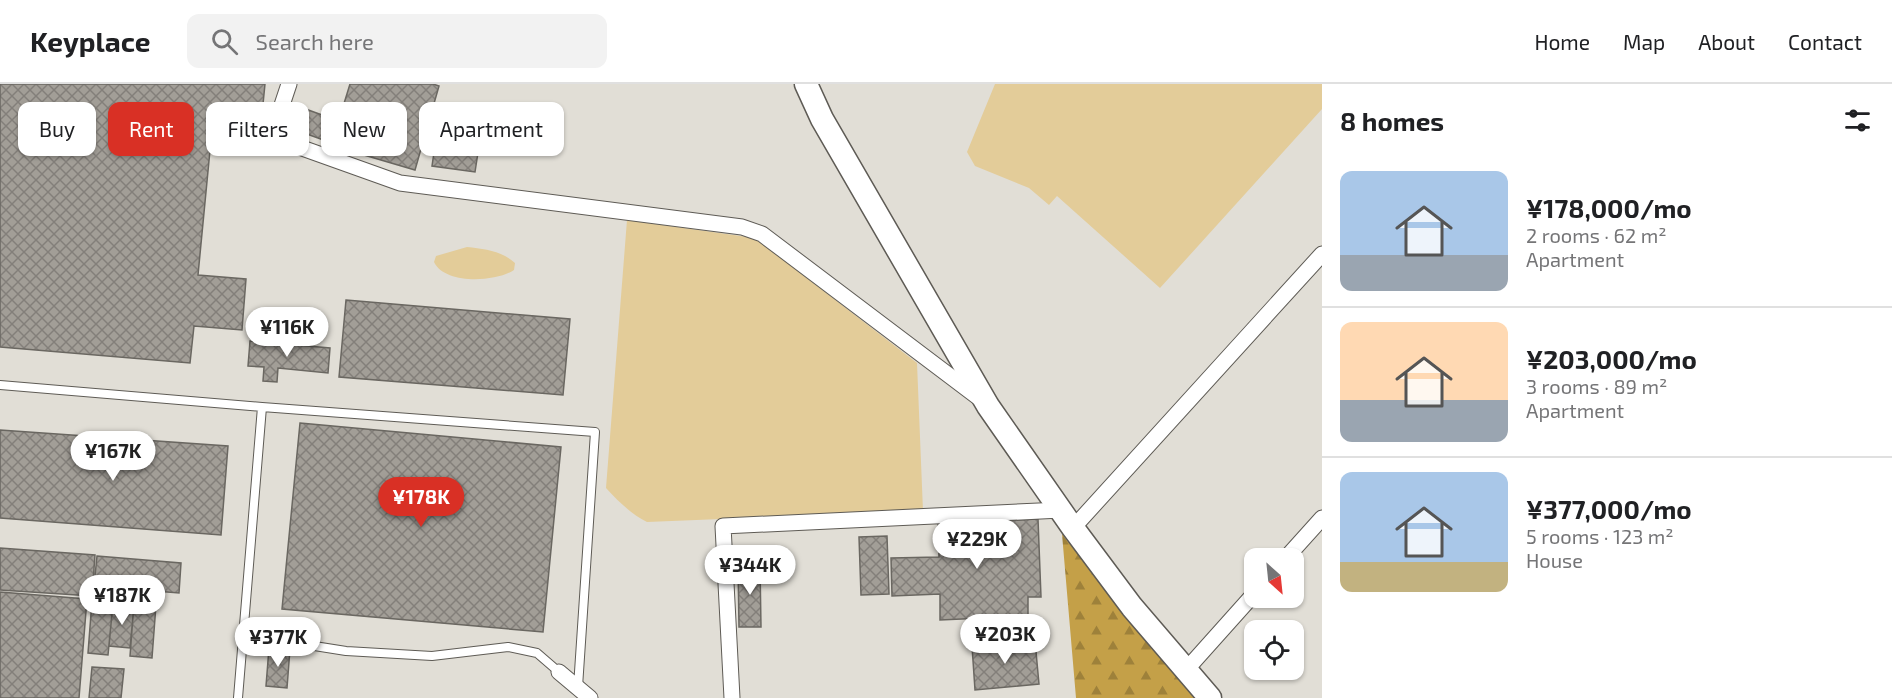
<!DOCTYPE html>
<meta charset="utf-8">
<style>
body{margin:0;font-family:"Exo 2",sans-serif;background:#f2f2f2;color:#202124;height:100vh;display:flex;flex-direction:column;font-size:22px;white-space:nowrap}
*{box-sizing:border-box;margin:0}
p{font-size:20px;color:#757577}
.icon{flex:none;width:33px;height:33px;fill:none;stroke:currentColor;stroke-width:2;stroke-linecap:round;stroke-linejoin:round}
.map{position:relative;flex:1;overflow:hidden}
.sheet{display:flex;flex-direction:column;background:#fff;width:570px}
.sheet>*{flex:none}
.guide{position:absolute;left:18px;top:18px;width:570px;height:54px;display:flex;gap:12px}
.needle{width:39px;rotate:153deg}
.fabs{position:absolute;left:1244px;top:464px;display:grid;gap:12px}
.fabs a{display:grid;place-items:center;width:60px;height:60px;border-radius:12px;background:#fff;box-shadow:0 2px 4px #0004;font-size:30px}
.price{position:absolute;translate:-50% -51px;padding:0 14px;border-radius:21px;background:#fff;color:#222;font-size:20px;line-height:39px;filter:drop-shadow(0 2px 3px #0008)}
.price::after{content:'';position:absolute;left:50%;top:36px;width:18px;height:14px;margin-left:-9px;background:inherit;clip-path:polygon(0 0,100% 0,50% 100%)}
.price.selected{background:#d93025;color:#fff}
ul{padding:0;list-style:none}
li{display:flex;align-items:center;gap:18px;height:150px;padding:0 18px}
li+li{border-top:2px solid #e0e0e0}
li span{display:grid;place-items:center;flex:none;width:168px;height:120px;border-radius:12px;color:#555}
li>.icon{margin-inline-start:auto}
span .icon{width:72px;height:72px;fill:#fffc;stroke-width:1}
li b{font-size:26px}
h2{display:flex;justify-content:space-between;align-items:center;height:72px;padding:0 18px;font-size:26px}
.pill{padding:0 21px;border-radius:12px;background:#fff;box-shadow:0 2px 4px #0004;font-size:21px;line-height:54px}
.pill.selected{background:#d93025;color:#fff}
header{display:flex;align-items:center;gap:36px;box-sizing:border-box;height:84px;padding:0 30px;background:#fff;border-bottom:2px solid #e0e0e0}
header strong{font-size:28px}
nav{display:flex;gap:33px;margin-inline-start:auto;font-size:21px}
.search{width:420px;height:54px;background:#f2f2f2;display:flex;align-items:center;gap:15px;box-sizing:border-box;padding:0 21px;border-radius:12px;color:#757577;font-size:22px}
main{display:flex;flex:1;min-height:0}
.map>svg:first-child{display:block}
</style>
<header>
<strong>Keyplace</strong>
<div class="search"><svg class="icon" aria-label="search" viewBox="0 0 24 24"><circle cx="10" cy="10" r="6"/><path d="M15 15l6 6"/></svg>Search here</div>
<nav><a>Home</a><a>Map</a><a>About</a><a>Contact</a></nav>
</header>
<main>
<div class="map">
<svg width="1322" height="614" viewBox="0 0 1322 614">
<defs>
<pattern id="forest-firs" width="22" height="20" patternUnits="userSpaceOnUse" patternTransform="scale(1.5)"><rect width="22" height="20" fill="#c4a048"/><path d="M5 1l3.5 6h-7zM16 11l3.5 6h-7z" fill="#9e813a"/></pattern>
<pattern id="building-cross-hatch" width="8" height="8" patternUnits="userSpaceOnUse" patternTransform="scale(1.5)"><rect width="8" height="8" fill="#a29e97"/><path d="M0 0l8 8M0 8l8-8" fill="none" stroke="#837f7a"/></pattern>
</defs>
<rect width="100%" height="100%" fill="#e1ded6"/>
<path fill="#e3cc99" d="M 995,0 L 1322,0 L 1322,25 L 1160,204 L 1057,112 L 1049,121 L 1029,104 L 975,82 L 967,68 Z
M 627,136 L 755,154 L 917,279 L 923,427 L 647,438 C 631,430 618,417 606,404 Z
M 467,163 C 485,165 502,167 515,179 L 514,186 C 496,198 445,201 434,178 L 436,172 Z"/>
<path fill="url(#forest-firs)" d="M 1062,450 L 1122,526 L 1200,614 L 1076,614 Z"/>
<path fill="url(#building-cross-hatch)" stroke="#6a6761" stroke-width="1.5" d="M 0,0 L 265,0 L 259,60 L 211,56 L 198,191 L 246,195 L 242,246 L 194,242 L 190,279 L 0,263 Z
M 350,0 L 433,0 L 439,2 L 415,86 L 357,69 L 363,46 L 338,39 Z
M 300,23 L 336,36 L 329,58 L 293,45 Z
M 436,55 L 479,62 L 475,88 L 432,82 Z
M 346,216 L 570,235 L 563,311 L 339,293 Z
M 250,257 L 330,264 L 328,289 L 278,284 L 277,298 L 263,297 L 264,283 L 248,282 Z
M 300,339 L 561,363 L 543,548 L 282,525 Z
M 0,346 L 228,362 L 221,451 L 0,434 Z
M 1038,435 L 1041,513 L 1028,513 L 1028,532 L 940,536 L 940,510 L 892,512 L 891,474 L 939,473 L 938,439 Z
M 887,452 L 889,510 L 861,511 L 859,453 Z
M 0,464 L 95,471 L 92,512 L 0,506 Z
M 97,472 L 181,479 L 179,509 L 94,502 Z
M 738,481 L 760,481 L 761,543 L 739,543 Z
M 0,508 L 87,515 L 79,614 L 0,614 Z
M 92,517 L 113,519 L 108,571 L 88,569 Z
M 113,519 L 134,521 L 130,564 L 109,562 Z
M 134,520 L 156,521 L 152,574 L 130,572 Z
M 1035,557 L 1039,600 L 975,606 L 972,562 Z
M 269,564 L 290,565 L 287,604 L 266,602 Z
M 92,583 L 124,585 L 121,614 L 89,614 Z"/>
<g fill="none" stroke-linecap="round" stroke-linejoin="round">
<defs>
<path id="lane" d="M 0,301 L 262,323 L 595,348 L 578,603
M 245,551 L 346,567 L 432,572 L 508,563 L 537,569 L 559,588
M 238,614 L 262,323"/>
<path id="street" d="M 289,0 L 279,30 L 279,50 L 288,59 L 400,99 L 742,143 L 762,150 L 979,314
M 1073,444 L 1322,170
M 1286,474 L 1322,434
M 1186,586 L 1254,510
M 559,588 L 590,614
M 732,614 L 723,442 L 1061,426"/>
<path id="secondary" d="M 806,0 L 822,35 L 988,322 L 1073,444 L 1132,523 L 1210,614"/>
</defs>
<use href="#lane" stroke="#5e5b55" stroke-width="10"/>
<use href="#street" stroke="#5e5b55" stroke-width="17"/>
<use href="#secondary" stroke="#5e5b55" stroke-width="25"/>
<use href="#lane" stroke="#fff" stroke-width="8"/>
<use href="#street" stroke="#fff" stroke-width="15"/>
<use href="#secondary" stroke="#fff" stroke-width="22"/>
</g>
</svg>
<div class="fabs">
<a><svg class="needle" viewBox="-14 -14 28 28"><path d="M0-13l5 13h-10z" fill="#e53935"/><path d="M0 13l5-13h-10z" fill="#757577"/></svg></a>
<a><svg class="icon" aria-label="locate" viewBox="0 0 24 24"><circle cx="12" cy="12" r="6"/><path d="M12 2v4M12 18v4M2 12h4M18 12h4"/></svg></a>
</div>
<b class="price" style="left:287px;top:274px">¥116K</b>
<b class="price" style="left:113px;top:398px">¥167K</b>
<b class="price selected" style="left:421px;top:444px">¥178K</b>
<b class="price" style="left:977px;top:486px">¥229K</b>
<b class="price" style="left:750px;top:512px">¥344K</b>
<b class="price" style="left:122px;top:542px">¥187K</b>
<b class="price" style="left:1005px;top:581px">¥203K</b>
<b class="price" style="left:278px;top:584px">¥377K</b>
<div class="guide">
<a class="pill">Buy</a>
<a class="pill selected">Rent</a>
<a class="pill">Filters</a>
<a class="pill">New</a>
<a class="pill">Apartment</a>
</div>
</div>
<section class="sheet">
<h2>8 homes<svg class="icon" aria-label="filters" viewBox="0 0 24 24"><path d="M4 7h16M4 17h16"/><circle cx="9" cy="7" r="2"/><circle cx="15" cy="17" r="2"/></svg></h2>
<ul>
<li><span style="background:linear-gradient(#a9c7e8 70%,#9aa5b1 0)"><svg class="icon" aria-label="home" viewBox="0 0 24 24"><path d="M3 11l9-7 9 7M6 9v11h12V9"/></svg></span><div><b>¥178,000/mo</b><p>2 rooms · 62 m²</p><p>Apartment</p></div></li>
<li><span style="background:linear-gradient(#ffd9b3 65%,#9aa5b1 0)"><svg class="icon" aria-label="home" viewBox="0 0 24 24"><path d="M3 11l9-7 9 7M6 9v11h12V9"/></svg></span><div><b>¥203,000/mo</b><p>3 rooms · 89 m²</p><p>Apartment</p></div></li>
<li><span style="background:linear-gradient(#a9c7e8 75%,#c2b280 0)"><svg class="icon" aria-label="home" viewBox="0 0 24 24"><path d="M3 11l9-7 9 7M6 9v11h12V9"/></svg></span><div><b>¥377,000/mo</b><p>5 rooms · 123 m²</p><p>House</p></div></li>
</ul>
</section>
</main>
